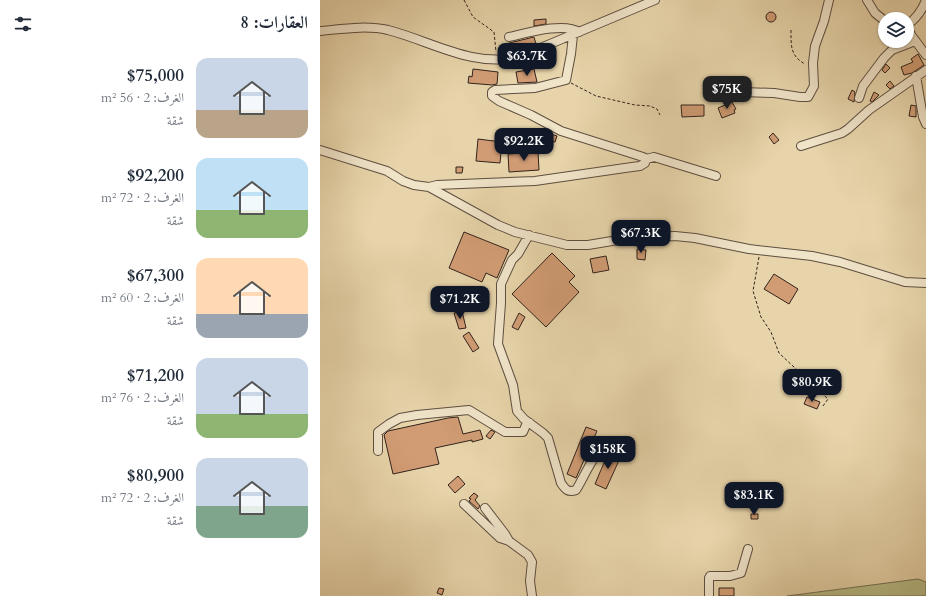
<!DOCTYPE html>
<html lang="ar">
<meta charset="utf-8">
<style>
body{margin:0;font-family:Cardo,Amiri,serif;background:#f2f2f3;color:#1f2937;direction:rtl;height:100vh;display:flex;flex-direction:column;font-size:15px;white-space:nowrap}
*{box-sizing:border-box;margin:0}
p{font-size:13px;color:#747a83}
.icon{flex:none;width:22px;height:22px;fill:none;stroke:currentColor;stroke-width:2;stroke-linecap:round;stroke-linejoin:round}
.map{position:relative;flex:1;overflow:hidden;direction:ltr}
.sheet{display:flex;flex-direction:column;background:#fff;width:320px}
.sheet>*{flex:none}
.buttons{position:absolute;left:558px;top:12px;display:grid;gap:8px}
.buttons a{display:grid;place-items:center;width:36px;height:36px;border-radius:50%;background:#fff;box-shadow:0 1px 3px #0004;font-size:20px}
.price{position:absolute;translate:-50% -34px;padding:0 9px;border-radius:8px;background:#111827;color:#fff;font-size:13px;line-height:26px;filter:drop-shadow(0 1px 2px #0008)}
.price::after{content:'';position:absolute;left:50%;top:24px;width:12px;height:9px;margin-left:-6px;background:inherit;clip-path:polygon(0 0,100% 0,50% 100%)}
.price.on{background:#222;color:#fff}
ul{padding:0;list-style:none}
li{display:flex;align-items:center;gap:12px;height:100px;padding:0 12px}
li span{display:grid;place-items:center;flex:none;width:112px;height:80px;border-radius:12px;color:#555}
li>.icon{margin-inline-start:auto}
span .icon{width:48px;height:48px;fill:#fffc;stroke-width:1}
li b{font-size:17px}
h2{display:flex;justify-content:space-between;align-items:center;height:48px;padding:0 12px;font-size:17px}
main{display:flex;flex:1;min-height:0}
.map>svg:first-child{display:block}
</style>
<main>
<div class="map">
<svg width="606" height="596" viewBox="0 0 606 596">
<rect width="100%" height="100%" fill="#e7d4aa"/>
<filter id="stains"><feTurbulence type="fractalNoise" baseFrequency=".005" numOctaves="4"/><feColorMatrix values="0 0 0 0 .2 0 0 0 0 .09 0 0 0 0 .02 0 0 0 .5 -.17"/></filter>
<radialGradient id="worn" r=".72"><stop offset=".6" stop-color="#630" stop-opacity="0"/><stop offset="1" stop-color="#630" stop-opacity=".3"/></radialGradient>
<path fill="#b7bc87" stroke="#746f52" d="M 598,579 L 606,582 L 606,596 L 467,596 Z"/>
<path fill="#d19c74" stroke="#31221c" d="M446 17a5 5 0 1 1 10 0a5 5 0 1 1-10 0Z
M 226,19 L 226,24 L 214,26 L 214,20 Z
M 214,37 L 216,44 L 198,52 L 184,54 L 181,45 Z
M 598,54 L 604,65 L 592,73 L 584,75 L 581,67 L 593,62 L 591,59 Z
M 566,64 L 570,68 L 565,73 L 562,70 Z
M 153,69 L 178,72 L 177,84 L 172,85 L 148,83 L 149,76 L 152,77 Z
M 214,69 L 217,82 L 198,83 L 196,72 Z
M 570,81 L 574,86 L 570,89 L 566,85 Z
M 532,90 L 535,92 L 534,102 L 528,99 Z
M 554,92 L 559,95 L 552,102 L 550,101 Z
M 412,102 L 416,109 L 414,110 L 415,113 L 402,118 L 398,108 Z
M 361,105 L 384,105 L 384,116 L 362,117 Z
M 591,105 L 596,106 L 596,117 L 589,116 Z
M 453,133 L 459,140 L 454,144 L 449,137 Z
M 231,134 L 237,136 L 235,142 L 229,141 Z
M 158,139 L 182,142 L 180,163 L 156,161 Z
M 218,152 L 219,170 L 189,172 L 188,154 Z
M 136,167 L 143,167 L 142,173 L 136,173 Z
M 144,232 L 189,250 L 177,278 L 166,273 L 162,282 L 129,268 Z
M 317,249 L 326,250 L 325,260 L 317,259 Z
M 232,253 L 255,276 L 249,282 L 259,292 L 226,327 L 192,294 Z
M 286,256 L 289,270 L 273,273 L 270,259 Z
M 454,274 L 478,289 L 469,304 L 444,289 Z
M 142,311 L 146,328 L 139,329 L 134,313 Z
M 199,313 L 205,317 L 198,330 L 192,327 Z
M 149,332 L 159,348 L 153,352 L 143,336 Z
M 487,397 L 500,402 L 497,409 L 484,404 Z
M 138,417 L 143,434 L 160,430 L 163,439 L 152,442 L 152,440 L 115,448 L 119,464 L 73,474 L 64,435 L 68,431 L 128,418 Z
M 266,427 L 277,431 L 256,478 L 247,474 Z
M 171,430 L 175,432 L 170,439 L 166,436 Z
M 289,451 L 301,456 L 286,489 L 275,484 Z
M 138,476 L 145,484 L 135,493 L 128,485 Z
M 154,493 L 158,496 L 155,500 L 160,506 L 158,509 L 149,501 L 151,499 L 149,498 Z
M 431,514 L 438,514 L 438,519 L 431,519 Z
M 119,588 L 124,589 L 122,595 L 117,593 Z
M 399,588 L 414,588 L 414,596 L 399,596 Z"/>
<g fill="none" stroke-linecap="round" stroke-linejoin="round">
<defs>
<path id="minor" d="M 547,0 L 555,13 L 565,21
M 587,25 L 591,35 L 606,55
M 587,25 C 597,18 602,11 606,0
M 0,31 C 22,29 46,25 68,30 C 111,41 153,68 199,57 L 335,0
M 189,37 C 207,33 244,22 259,32
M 596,76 L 603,117 L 606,124
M 413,94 L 422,92 L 454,93 L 480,97 L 488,97 L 494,86 L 493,63 L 495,46 L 504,21 L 509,0
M 539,98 L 543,86 L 564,58 L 572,50 L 595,41
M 481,146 L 522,133 L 528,129 L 549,110 L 606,70
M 0,150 L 67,171 L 83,181 L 94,185 L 109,187 L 178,225 L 195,232 L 247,245 L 268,245 L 298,240 L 327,237 L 355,236 L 375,238 L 429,249 L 492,256 L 520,262 L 585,282 L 606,283
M 326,159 L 334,157 L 396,176
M 109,187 L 117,185 L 215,181 L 312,167 L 320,166 L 325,163 L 326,159 L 323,157 L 241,131 L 211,115 L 179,101 L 172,96 L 172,92 L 175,90 L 215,88 L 246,80 L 251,54 L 253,35
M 209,235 L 198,254 L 192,260 L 181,284 L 181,303 L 178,344 L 193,385 L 197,411 L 204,419 L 223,433 L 228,438 L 241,483 C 245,489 248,493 256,490 C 267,472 273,452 292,441 L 304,452
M 58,451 L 58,432 L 69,424 L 80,418 L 97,415 L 149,410 L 185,432 L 203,432 L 206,425 L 210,423
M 144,504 L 180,538 L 189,541 L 208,555 L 212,562 L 210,581 L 212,596
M 165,508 L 185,534 L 189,541
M 389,596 L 389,578 L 390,576 L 410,576 L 421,573 L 428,549"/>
</defs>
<use href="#minor" stroke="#5e4e40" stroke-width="10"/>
<path stroke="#31221c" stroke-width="1" stroke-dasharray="3 2" stroke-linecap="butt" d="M 144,0 L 153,17 L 174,32 L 176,52
M 471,30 C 471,45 470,56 485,64
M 251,83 L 276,96 L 315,105 L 330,106 L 337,109 L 340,115
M 439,257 L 433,291 L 441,317 L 451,332 L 459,353 L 508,399 L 503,406"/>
<use href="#minor" stroke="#efe3c8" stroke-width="8"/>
</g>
<rect width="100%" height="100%" filter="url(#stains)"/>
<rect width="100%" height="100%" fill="url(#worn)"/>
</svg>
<div class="buttons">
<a><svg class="icon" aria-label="layers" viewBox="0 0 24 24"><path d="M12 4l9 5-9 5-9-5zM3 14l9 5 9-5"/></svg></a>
</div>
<b class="price" style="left:207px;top:77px">$63.7K</b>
<b class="price on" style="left:407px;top:110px">$75K</b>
<b class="price" style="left:204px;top:162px">$92.2K</b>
<b class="price" style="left:321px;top:254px">$67.3K</b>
<b class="price" style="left:140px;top:320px">$71.2K</b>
<b class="price" style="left:492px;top:403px">$80.9K</b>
<b class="price" style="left:288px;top:470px">$158K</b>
<b class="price" style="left:434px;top:516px">$83.1K</b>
</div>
<section class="sheet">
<h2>العقارات: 8<svg class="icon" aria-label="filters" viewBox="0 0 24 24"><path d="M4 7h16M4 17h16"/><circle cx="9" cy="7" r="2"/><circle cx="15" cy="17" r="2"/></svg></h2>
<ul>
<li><span style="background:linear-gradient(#c9d6e8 65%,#b9a48a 0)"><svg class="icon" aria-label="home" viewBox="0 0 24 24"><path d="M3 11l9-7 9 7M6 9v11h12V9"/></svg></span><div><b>$75,000</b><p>الغرف: 2 · 56 m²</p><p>شقة</p></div></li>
<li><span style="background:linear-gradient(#bfe0f5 65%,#8fb573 0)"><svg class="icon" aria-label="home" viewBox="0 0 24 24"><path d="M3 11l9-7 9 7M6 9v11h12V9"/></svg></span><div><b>$92,200</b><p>الغرف: 2 · 72 m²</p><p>شقة</p></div></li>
<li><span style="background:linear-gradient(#ffd9b3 70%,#9aa5b1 0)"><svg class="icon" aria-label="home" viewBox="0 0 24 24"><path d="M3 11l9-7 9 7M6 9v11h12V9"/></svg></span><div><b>$67,300</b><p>الغرف: 2 · 60 m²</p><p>شقة</p></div></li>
<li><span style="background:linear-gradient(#c9d6e8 70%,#8fb573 0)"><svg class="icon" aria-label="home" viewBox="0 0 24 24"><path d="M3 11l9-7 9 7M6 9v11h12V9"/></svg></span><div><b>$71,200</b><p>الغرف: 2 · 76 m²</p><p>شقة</p></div></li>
<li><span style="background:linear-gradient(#c9d6e8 60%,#7fa58c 0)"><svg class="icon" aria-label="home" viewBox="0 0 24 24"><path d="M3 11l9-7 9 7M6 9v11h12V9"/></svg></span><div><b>$80,900</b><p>الغرف: 2 · 72 m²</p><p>شقة</p></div></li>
</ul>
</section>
</main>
